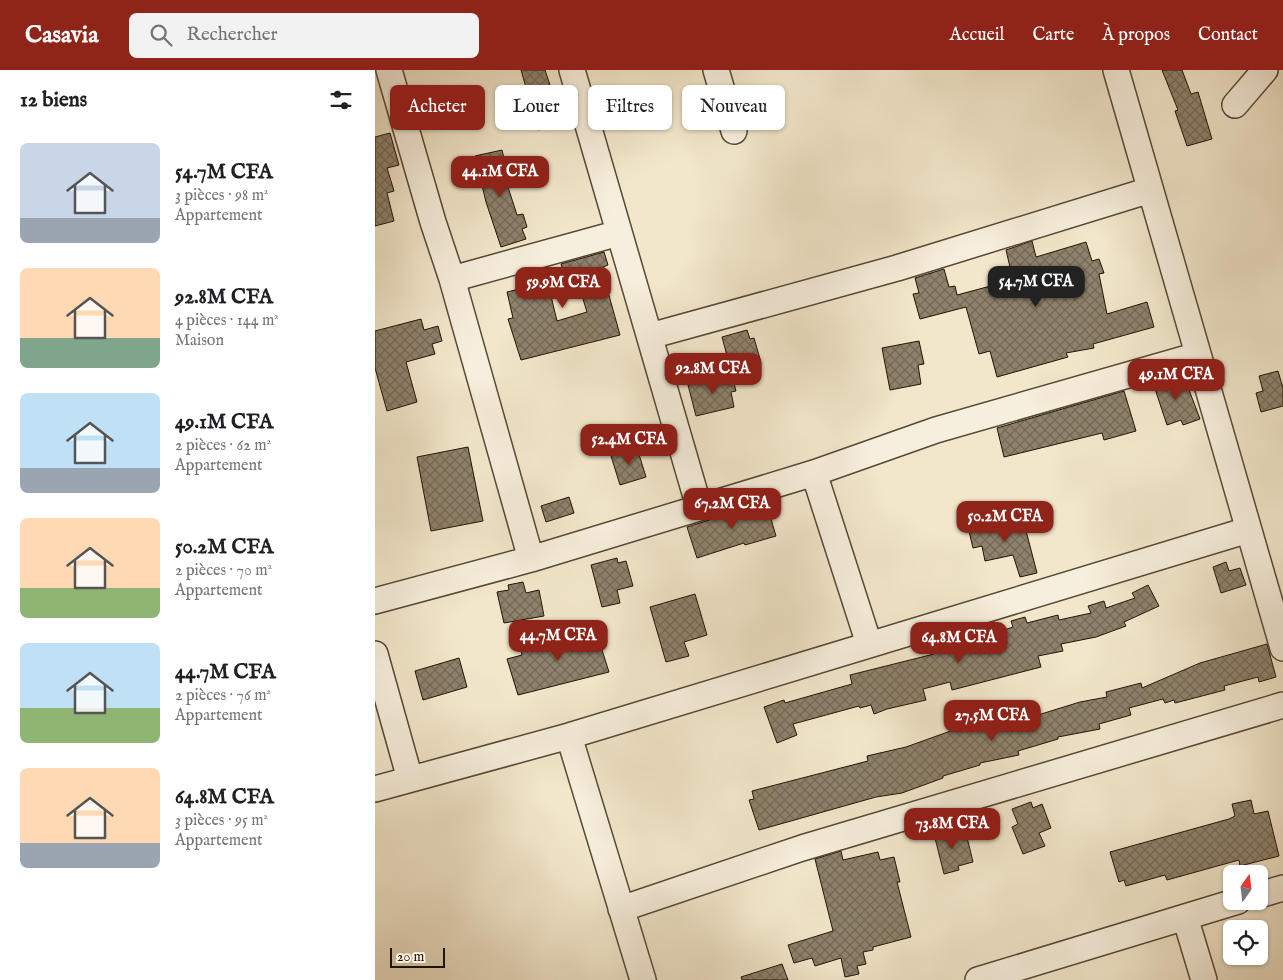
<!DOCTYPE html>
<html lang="fr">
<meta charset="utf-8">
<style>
body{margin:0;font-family:"IM FELL English",serif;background:#f2f2f2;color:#202124;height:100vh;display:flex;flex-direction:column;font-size:19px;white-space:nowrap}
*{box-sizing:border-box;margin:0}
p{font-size:16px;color:#757577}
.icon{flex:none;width:28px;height:28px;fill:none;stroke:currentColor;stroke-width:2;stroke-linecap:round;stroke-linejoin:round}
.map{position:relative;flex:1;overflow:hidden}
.panel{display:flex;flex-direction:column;background:#fff;width:375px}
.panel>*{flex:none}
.guide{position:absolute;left:15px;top:15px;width:475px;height:45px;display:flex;gap:10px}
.needle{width:32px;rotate:14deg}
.buttons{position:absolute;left:848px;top:795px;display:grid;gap:10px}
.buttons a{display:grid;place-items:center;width:45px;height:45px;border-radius:8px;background:#fff;box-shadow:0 1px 4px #0004;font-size:25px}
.scale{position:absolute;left:15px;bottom:12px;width:55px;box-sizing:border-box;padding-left:5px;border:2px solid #221405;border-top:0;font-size:14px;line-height:18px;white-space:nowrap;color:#221405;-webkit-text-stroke:4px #f7efdd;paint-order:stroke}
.price{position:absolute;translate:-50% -42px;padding:0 11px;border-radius:10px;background:#8f2418;color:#fff;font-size:16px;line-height:32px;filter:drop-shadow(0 1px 2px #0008)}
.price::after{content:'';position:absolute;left:50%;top:30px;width:15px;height:11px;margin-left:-8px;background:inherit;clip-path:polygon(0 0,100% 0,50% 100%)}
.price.on{background:#222;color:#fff}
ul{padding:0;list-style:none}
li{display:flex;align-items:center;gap:15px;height:125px;padding:0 20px}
li span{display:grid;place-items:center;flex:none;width:140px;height:100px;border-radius:8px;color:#555}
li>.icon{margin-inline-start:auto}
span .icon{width:60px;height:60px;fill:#fffc;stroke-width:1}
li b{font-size:21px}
h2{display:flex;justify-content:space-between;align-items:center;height:60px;padding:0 20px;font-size:21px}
.tag{padding:0 18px;border-radius:8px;background:#fff;box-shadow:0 1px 4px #0004;font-size:18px;line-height:45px}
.tag.on{background:#8f2418;color:#fff}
header{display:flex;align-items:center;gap:30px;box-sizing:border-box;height:70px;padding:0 25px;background:#8f2418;color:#fff}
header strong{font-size:24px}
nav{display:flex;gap:28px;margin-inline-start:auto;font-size:18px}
.search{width:350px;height:45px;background:#f2f2f2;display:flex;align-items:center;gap:12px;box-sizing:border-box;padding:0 18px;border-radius:8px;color:#757577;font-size:19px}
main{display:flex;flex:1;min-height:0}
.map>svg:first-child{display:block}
</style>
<header>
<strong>Casavia</strong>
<div class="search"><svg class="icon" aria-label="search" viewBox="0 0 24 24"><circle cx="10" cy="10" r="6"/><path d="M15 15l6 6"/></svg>Rechercher</div>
<nav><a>Accueil</a><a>Carte</a><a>À propos</a><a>Contact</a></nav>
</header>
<main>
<section class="panel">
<h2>12 biens<svg class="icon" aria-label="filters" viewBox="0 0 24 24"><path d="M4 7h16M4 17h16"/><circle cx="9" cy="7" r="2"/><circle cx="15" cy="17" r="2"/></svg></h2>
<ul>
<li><span style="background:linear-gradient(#c9d6e8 75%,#9aa5b1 0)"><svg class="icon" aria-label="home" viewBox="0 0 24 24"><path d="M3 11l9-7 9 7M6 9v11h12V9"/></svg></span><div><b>54.7M CFA</b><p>3 pièces · 98 m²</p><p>Appartement</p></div></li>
<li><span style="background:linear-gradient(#ffd9b3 70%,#7fa58c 0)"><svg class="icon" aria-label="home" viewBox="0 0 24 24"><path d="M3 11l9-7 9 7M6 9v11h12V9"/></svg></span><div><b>92.8M CFA</b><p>4 pièces · 144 m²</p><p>Maison</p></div></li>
<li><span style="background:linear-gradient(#bfe0f5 75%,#9aa5b1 0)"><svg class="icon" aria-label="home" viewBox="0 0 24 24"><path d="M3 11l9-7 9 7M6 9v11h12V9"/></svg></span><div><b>49.1M CFA</b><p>2 pièces · 62 m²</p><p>Appartement</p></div></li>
<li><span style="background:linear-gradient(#ffd9b3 70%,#8fb573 0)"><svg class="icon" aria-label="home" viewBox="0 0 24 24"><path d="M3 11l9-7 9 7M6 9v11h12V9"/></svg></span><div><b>50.2M CFA</b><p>2 pièces · 70 m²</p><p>Appartement</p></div></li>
<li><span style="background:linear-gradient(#bfe0f5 65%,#8fb573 0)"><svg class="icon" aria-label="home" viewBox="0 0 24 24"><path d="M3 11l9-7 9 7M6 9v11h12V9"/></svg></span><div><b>44.7M CFA</b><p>2 pièces · 76 m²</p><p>Appartement</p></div></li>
<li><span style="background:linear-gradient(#ffd9b3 75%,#9aa5b1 0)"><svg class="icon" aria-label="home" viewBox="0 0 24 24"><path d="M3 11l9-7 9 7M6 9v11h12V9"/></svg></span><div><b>64.8M CFA</b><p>3 pièces · 95 m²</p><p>Appartement</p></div></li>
</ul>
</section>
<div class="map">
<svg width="908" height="910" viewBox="0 0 908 910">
<defs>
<pattern id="building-cross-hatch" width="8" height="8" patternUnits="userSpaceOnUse" patternTransform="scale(1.25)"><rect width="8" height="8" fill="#8e826c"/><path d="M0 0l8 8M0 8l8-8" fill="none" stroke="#746957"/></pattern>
</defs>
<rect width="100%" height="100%" fill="#f2e7cb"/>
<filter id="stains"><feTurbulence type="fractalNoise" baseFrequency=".004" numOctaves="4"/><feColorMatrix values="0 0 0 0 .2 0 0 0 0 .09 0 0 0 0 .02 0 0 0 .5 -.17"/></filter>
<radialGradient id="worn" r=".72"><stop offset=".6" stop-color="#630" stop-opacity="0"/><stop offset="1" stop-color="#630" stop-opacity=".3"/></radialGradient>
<path fill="url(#building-cross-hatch)" stroke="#221405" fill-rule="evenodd" d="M 146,0 L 170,0 L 178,24 L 184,23 L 189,42 L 182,44 L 184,54 L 163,60 Z
M 787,0 L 807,0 L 816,24 L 823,22 L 837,69 L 812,76 L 800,41 L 803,40 Z
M 15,63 L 24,95 L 12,98 L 19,121 L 12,123 L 19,151 L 0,156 L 0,67 Z
M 127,80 L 135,113 L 132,114 L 142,145 L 148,144 L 152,157 L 147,159 L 151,169 L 126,177 L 111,132 L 100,86 Z
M 657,171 L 661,187 L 711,172 L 717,191 L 724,189 L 729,203 L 724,204 L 732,244 L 772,232 L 779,257 L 718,274 L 719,278 L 691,283 L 693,287 L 622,307 L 615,281 L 604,284 L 591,237 L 545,249 L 538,224 L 544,223 L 540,208 L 569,199 L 574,217 L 580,216 L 582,225 L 638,210 L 631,180 Z
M 229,182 L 233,195 L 228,197 L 230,211 L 245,265 L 146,290 L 133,249 L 138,248 L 132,222 L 144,219 L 142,214 L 189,203 L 186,194 ZM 203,213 L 212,242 L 182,251 L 175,222 Z
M 46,249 L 49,260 L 63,256 L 67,271 L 57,274 L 60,284 L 31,292 L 42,332 L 12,341 L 0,298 L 0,261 Z
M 372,260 L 375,269 L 379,268 L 385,289 L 355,297 L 347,267 Z
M 544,271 L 549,294 L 543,295 L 546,314 L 515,320 L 507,278 Z
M 903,301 L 908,318 L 908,336 L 886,342 L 881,323 L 888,321 L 884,306 Z
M 808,304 L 825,349 L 808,355 L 806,350 L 792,355 L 778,313 Z
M 357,305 L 361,321 L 356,322 L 359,337 L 321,346 L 313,315 Z
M 749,321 L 761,361 L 729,370 L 727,363 L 629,387 L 622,358 Z
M 93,377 L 108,451 L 56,461 L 42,387 Z
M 262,378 L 271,407 L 245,415 L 236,386 Z
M 194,427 L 199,443 L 171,452 L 166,436 Z
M 391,432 L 401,466 L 370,475 L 369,473 L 322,488 L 312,457 Z
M 642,446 L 644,455 L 649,453 L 662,503 L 645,507 L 638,485 L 610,491 L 607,476 L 598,478 L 593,457 Z
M 242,488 L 243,493 L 251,491 L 258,516 L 242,520 L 245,533 L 227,537 L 216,495 Z
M 851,492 L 854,501 L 865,498 L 871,515 L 846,523 L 838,497 Z
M 148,512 L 151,523 L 164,520 L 169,546 L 129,553 L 122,522 L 134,520 L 133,515 Z
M 773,515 L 784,536 L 749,552 L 751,556 L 721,567 L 686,574 L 688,581 L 663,586 L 666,597 L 577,620 L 575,612 L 548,619 L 551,630 L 512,639 L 499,644 L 496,635 L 485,638 L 484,636 L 418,654 L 422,665 L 402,673 L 389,637 L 409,630 L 410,633 L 477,614 L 475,605 L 555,585 L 638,557 L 636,551 L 650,547 L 652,553 L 683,545 L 684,550 L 716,543 L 713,536 L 729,531 L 731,538 L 760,528 L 757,523 Z
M 320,524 L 332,565 L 309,572 L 314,586 L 291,592 L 275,537 Z
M 220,558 L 234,602 L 143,625 L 132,589 L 147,585 L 146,580 Z
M 892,574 L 901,607 L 884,612 L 883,607 L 849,616 L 850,620 L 800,633 L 799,630 L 790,633 L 788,629 L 754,638 L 756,645 L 724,654 L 725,659 L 683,667 L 683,669 L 643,681 L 644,685 L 605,693 L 605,695 L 568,706 L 568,708 L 527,723 L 501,727 L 384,760 L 374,730 L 379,729 L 377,721 L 493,691 L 492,686 L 531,677 L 595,654 L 636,646 L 637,653 L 705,632 L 732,627 L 731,622 L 766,613 L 767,618 L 825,593 Z
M 84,588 L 92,617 L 48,630 L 40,601 Z
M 876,730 L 879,744 L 893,741 L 904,786 L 865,796 L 864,790 L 792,810 L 790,805 L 751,816 L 749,810 L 744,812 L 735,782 L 854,749 L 860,746 L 857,734 Z
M 656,732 L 658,738 L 667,734 L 676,758 L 664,763 L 670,776 L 648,784 L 637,757 L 643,754 L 637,739 Z
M 573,757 L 575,767 L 591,763 L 598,792 L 583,796 L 584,800 L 569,804 L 558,760 Z
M 466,781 L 468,790 L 503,782 L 505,790 L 519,787 L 525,812 L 522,812 L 536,867 L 498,877 L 498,880 L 488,882 L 491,894 L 482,896 L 484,904 L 470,907 L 466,888 L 440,896 L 437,888 L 419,893 L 413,875 L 458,861 L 440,789 Z
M 407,894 L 413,910 L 367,910 L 366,907 Z"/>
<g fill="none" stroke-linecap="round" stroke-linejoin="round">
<defs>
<path id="minor" d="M 14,0 L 58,152 L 77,209 L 156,489
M 197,0 L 324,437
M 341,0 L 359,61
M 741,0 L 908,578
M 860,35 L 890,0
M 77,209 L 244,163
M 275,266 L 522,198 L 775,120
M 439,403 L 494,574
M 0,531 L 156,489 L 439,403 L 561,360 L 823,285
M 0,584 L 35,709
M 194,666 L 268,910
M 0,719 L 194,666 L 873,460
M 884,825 L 908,818
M 246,839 L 427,778 L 908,635
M 810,847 L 829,910
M 603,910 L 863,831"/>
</defs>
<use href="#minor" stroke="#564936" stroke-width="28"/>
<use href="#minor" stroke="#f7efdd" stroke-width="25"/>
</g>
<rect width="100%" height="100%" filter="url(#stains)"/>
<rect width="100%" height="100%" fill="url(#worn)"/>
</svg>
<div class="buttons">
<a><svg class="needle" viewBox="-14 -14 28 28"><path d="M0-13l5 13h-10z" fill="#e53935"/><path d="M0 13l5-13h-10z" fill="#757577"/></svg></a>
<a><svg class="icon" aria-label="locate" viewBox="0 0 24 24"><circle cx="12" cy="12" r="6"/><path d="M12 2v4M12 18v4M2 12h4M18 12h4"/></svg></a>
</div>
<div class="scale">20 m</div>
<b class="price" style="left:125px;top:128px">44.1M CFA</b>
<b class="price on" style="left:661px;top:238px">54.7M CFA</b>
<b class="price" style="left:188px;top:239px">59.9M CFA</b>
<b class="price" style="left:338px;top:325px">92.8M CFA</b>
<b class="price" style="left:801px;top:331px">49.1M CFA</b>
<b class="price" style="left:254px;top:396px">52.4M CFA</b>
<b class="price" style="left:357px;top:460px">67.2M CFA</b>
<b class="price" style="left:630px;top:473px">50.2M CFA</b>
<b class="price" style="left:183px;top:592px">44.7M CFA</b>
<b class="price" style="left:584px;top:594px">64.8M CFA</b>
<b class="price" style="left:617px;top:672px">27.5M CFA</b>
<b class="price" style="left:577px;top:780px">73.8M CFA</b>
<div class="guide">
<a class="tag on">Acheter</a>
<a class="tag">Louer</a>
<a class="tag">Filtres</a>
<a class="tag">Nouveau</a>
</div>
</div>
</main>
